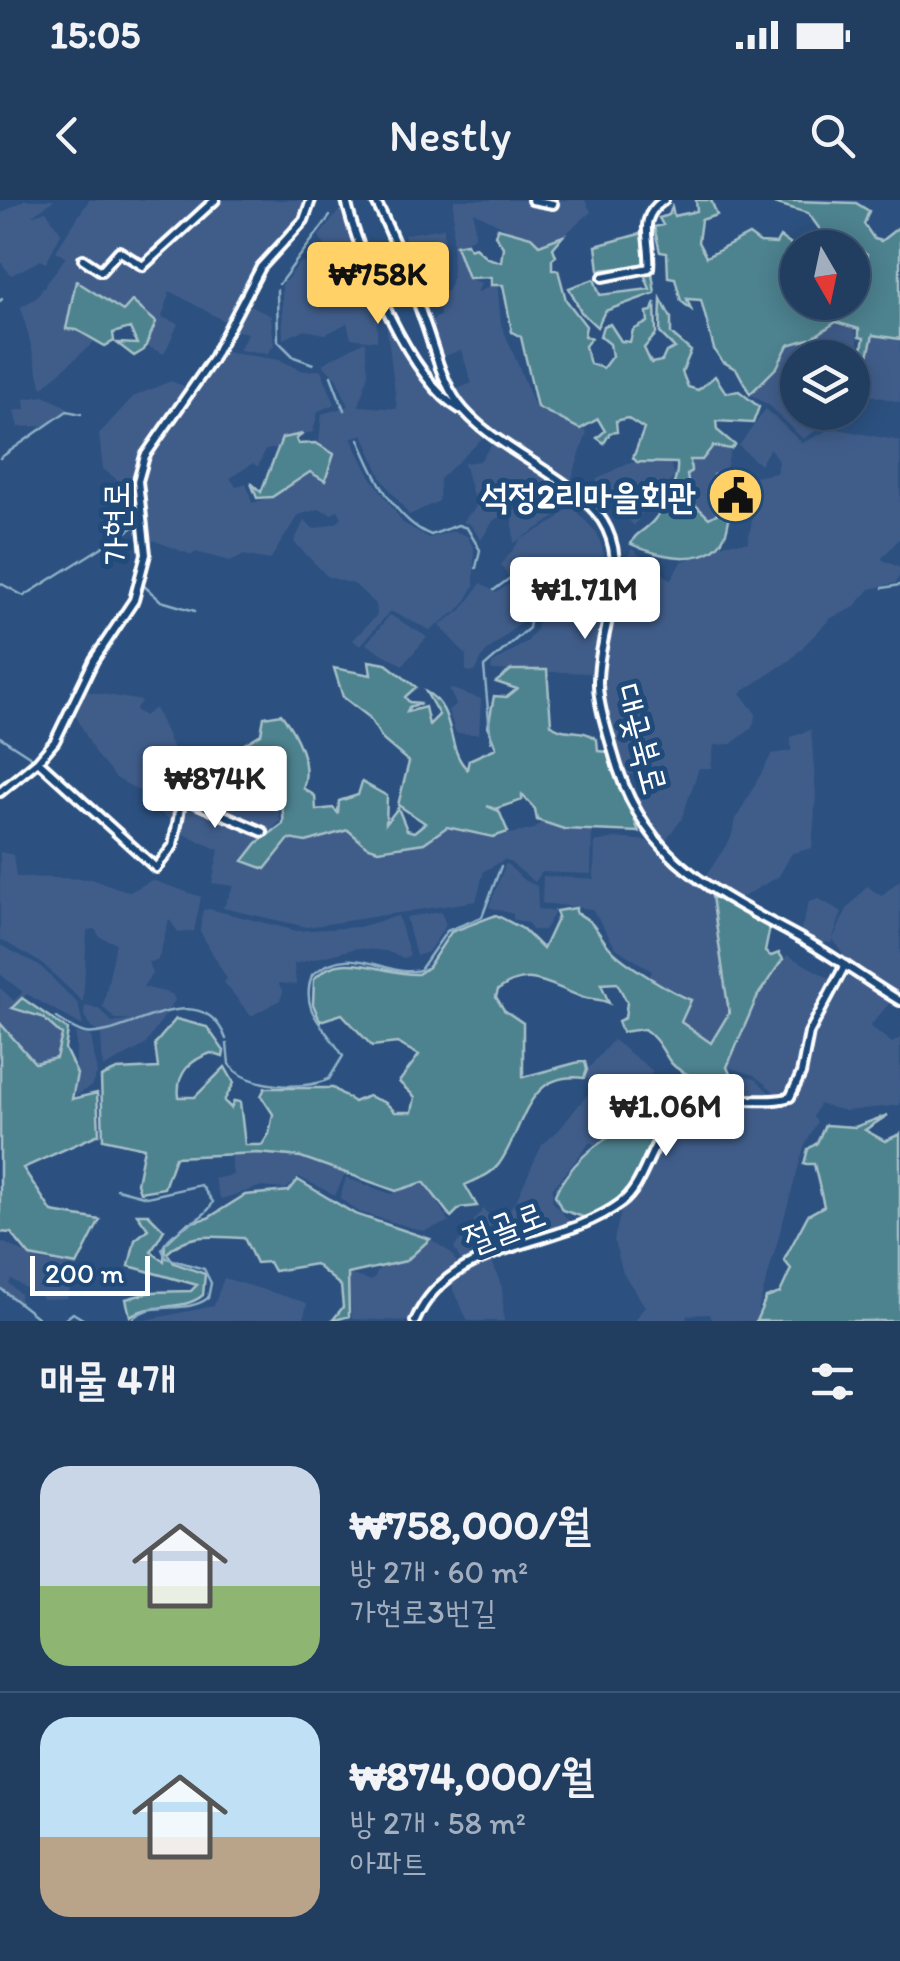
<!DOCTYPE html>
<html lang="ko">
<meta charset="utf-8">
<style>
body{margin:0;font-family:Itim,"Poor Story",sans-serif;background:#294466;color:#f1f3f6;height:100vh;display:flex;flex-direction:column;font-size:38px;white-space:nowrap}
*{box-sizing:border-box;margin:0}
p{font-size:32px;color:#a2aebd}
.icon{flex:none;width:55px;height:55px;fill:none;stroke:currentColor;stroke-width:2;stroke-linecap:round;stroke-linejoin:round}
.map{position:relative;height:1121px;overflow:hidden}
.panel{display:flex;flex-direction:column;background:#213d60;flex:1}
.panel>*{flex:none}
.needle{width:65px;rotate:171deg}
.fabs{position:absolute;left:780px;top:30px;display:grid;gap:20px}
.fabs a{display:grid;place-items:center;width:90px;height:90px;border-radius:50%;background:#213d60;box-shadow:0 5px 25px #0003,0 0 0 2px #3e5675;font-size:50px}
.scale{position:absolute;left:30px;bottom:25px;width:120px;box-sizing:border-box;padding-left:10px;border:5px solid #fff;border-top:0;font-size:28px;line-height:35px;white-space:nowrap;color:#fff;-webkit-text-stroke:8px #1f4a7a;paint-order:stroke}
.price{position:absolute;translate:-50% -85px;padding:0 22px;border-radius:10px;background:#fff;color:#222;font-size:32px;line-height:65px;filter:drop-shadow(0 2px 5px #0008)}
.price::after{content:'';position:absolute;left:50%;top:60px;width:30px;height:22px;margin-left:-15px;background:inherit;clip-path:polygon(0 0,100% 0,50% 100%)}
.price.selected{background:#ffd166;color:#111}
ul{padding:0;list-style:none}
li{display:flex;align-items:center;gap:30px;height:250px;padding:0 40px}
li+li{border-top:2px solid #3e5675}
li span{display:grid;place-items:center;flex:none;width:280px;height:200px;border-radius:30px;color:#555}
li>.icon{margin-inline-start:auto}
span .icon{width:120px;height:120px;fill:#fffc;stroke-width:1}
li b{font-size:42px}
h2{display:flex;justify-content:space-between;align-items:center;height:120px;padding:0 40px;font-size:42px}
.status{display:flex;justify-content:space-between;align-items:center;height:70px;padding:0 50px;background:#213d60;direction:ltr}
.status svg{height:28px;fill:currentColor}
header{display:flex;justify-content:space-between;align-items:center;height:130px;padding:0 40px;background:#213d60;font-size:45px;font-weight:600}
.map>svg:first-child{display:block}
</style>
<div class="status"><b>15:05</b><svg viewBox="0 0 49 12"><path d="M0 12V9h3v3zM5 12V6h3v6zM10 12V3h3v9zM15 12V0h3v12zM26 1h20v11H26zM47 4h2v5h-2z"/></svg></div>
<header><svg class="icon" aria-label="back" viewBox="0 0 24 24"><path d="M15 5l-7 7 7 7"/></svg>Nestly<svg class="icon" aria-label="search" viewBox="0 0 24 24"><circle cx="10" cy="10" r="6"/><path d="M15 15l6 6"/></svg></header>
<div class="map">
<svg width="900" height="1121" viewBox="0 0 900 1121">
<rect width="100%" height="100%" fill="#2c5180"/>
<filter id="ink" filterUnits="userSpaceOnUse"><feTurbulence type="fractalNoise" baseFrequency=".01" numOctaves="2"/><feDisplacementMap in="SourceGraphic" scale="20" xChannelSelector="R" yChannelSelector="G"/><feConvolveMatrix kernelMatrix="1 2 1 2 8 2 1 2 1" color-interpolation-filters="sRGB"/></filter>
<g filter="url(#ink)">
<path fill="#405d8a" d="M 24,0 L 54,0 L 31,16 L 46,11 L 61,33 L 46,63 L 41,60 L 11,75 L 0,61 L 0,14 Z
M 89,0 L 308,0 L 301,20 L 253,74 L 226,122 L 170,91 L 162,117 L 178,124 L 164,154 L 147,146 L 156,123 L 131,102 L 124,112 L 76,81 L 65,124 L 67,130 L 77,130 L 94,142 L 42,188 L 21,107 L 36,98 L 66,57 L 56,51 Z
M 454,0 L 585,0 L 591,12 L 563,36 L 539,45 L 474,12 L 475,37 L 460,44 L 468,78 L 481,83 L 477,93 L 497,82 L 501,124 L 534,204 L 587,232 L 570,284 L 494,233 L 465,206 L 453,191 L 472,183 L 461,150 L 439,158 L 427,122 L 440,116 L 439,95 L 448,90 L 452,79 Z
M 343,6 L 386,107 L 377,114 L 377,141 L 351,138 L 347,123 L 326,134 L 304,130 L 283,139 L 282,85 L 301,62 L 311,64 L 326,48 L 319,36 Z
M 444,28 L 445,72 L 435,72 L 432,57 L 408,59 L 403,44 L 405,34 Z
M 248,104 L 271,116 L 274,145 L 267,154 L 239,150 L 248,133 L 234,130 Z
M 385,112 L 428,187 L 483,238 L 440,279 L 439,301 L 409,315 L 382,279 L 363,234 L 351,238 L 369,274 L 403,323 L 429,338 L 454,331 L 467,336 L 474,349 L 474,386 L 462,407 L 430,430 L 390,411 L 360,446 L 353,440 L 377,415 L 376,404 L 354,384 L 328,377 L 294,342 L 304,321 L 314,329 L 338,322 L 342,317 L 338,310 L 332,314 L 319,309 L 298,315 L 270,360 L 243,355 L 230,361 L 196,352 L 192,355 L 150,339 L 142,286 L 152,250 L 217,155 L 225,152 L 280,160 L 303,171 L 321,170 L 335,204 L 318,211 L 313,232 L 280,239 L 277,248 L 265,250 L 258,267 L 253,263 L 230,278 L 236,287 L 246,283 L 252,303 L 272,297 L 310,272 L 325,280 L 334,255 L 319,242 L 322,214 L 349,206 L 336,178 L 322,164 L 365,141 L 368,173 L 359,206 L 397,209 Z
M 843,121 L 854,125 L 861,154 L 853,157 L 854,161 L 870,149 L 873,135 L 900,139 L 900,202 L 866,194 L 853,203 L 852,158 L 798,158 L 798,212 L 843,213 L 803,239 L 770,206 L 750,194 L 782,160 L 788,145 Z
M 171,181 L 188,188 L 142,253 L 134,274 L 135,293 L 103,269 L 99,234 L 133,197 Z
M 44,196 L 69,208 L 43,226 L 18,227 L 14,211 L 26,209 L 25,199 Z
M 766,209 L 802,243 L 832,228 L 900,241 L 900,338 L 881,359 L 900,368 L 900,375 L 896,383 L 870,389 L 853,408 L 831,418 L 790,460 L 740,493 L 756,514 L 752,528 L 731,544 L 714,545 L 711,568 L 699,568 L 681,620 L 662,645 L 635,600 L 652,581 L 650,576 L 624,574 L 601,491 L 618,371 L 632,349 L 671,380 L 681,362 L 726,343 L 748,343 L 755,304 L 754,277 L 776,273 L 779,262 L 770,248 L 760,265 L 739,246 Z
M 493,243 L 572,296 L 554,318 L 514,343 L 512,312 L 532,303 L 528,296 L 493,321 L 481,340 L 470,324 L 462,322 L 476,307 L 464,263 L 480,261 Z
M 716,246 L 731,249 L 724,275 L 715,275 L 720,312 L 709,319 L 691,301 L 687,275 L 691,271 L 690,259 L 702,260 Z
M 657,261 L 670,263 L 675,277 L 648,303 L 634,326 L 596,280 L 627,263 Z
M 568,308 L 573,308 L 597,333 L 605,357 L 594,473 L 491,470 L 492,464 L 528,441 L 536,430 L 544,380 L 535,364 L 526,365 L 509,378 L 501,365 L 521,339 L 554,322 Z
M 528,372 L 535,381 L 525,419 L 484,454 L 475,472 L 466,471 L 466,455 L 439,425 L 462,410 L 481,383 L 496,393 Z
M 390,415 L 427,437 L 403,465 L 366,444 Z
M 449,488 L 481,499 L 479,534 L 456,533 L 448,510 L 456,505 Z
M 86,491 L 141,501 L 135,510 L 144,516 L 155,508 L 175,553 L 166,577 L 155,580 L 179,592 L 176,624 L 152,607 L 146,595 L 116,578 L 96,555 L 76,516 Z
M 811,530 L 816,596 L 812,648 L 792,653 L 779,676 L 738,700 L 708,684 L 704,679 L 731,638 L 736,619 L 772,554 L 791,551 L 791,537 Z
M 182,551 L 213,557 L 227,571 L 275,594 L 280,621 L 243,660 L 264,669 L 291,638 L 306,642 L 348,630 L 366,646 L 378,650 L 431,639 L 447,627 L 493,637 L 535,629 L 544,619 L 560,628 L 592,630 L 591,674 L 542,672 L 535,682 L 506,659 L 484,671 L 476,701 L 307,727 L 223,708 L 234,686 L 212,683 L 219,650 L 179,632 L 184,602 Z
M 615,638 L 647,641 L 682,676 L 713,696 L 729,813 L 711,843 L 681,822 L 690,800 L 664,790 L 650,775 L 652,771 L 616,748 L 592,709 L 542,703 L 543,676 L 594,679 L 595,642 Z
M 0,652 L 13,655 L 16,677 L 91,679 L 130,692 L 152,680 L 201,697 L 194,731 L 179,733 L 169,719 L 160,754 L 157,761 L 148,762 L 152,773 L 143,787 L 172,794 L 175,800 L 145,845 L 103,868 L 101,833 L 91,828 L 84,815 L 85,806 L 99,809 L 113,823 L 131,819 L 115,819 L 103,807 L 116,743 L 100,737 L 95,729 L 87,730 L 83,802 L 43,764 L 0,739 Z
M 506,663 L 522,679 L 537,686 L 538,709 L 555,712 L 544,730 L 532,730 L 528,723 L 513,719 L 513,714 L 489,707 Z
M 900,680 L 900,798 L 848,763 L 833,739 L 847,709 L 867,686 L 881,696 Z
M 819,699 L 842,712 L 831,743 L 823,742 L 820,747 L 799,736 L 809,702 Z
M 209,709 L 297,731 L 359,727 L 398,716 L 410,756 L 403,758 L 386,751 L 357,748 L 294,764 L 296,785 L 278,783 L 283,792 L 280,800 L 251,816 L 224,782 L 227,779 L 200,731 L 203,710 Z
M 441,712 L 446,725 L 428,752 L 416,756 L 406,717 Z
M 0,745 L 39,765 L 78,804 L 83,826 L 27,794 L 13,807 L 42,817 L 61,831 L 57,856 L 51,861 L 33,861 L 0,823 L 0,788 L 14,801 L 23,792 L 0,774 Z
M 787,755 L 833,780 L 803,841 L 791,892 L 782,898 L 754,875 L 727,867 L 758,795 Z
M 846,769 L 891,801 L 870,826 L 892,843 L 900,838 L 900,905 L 845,911 L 819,904 L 813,917 L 817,922 L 804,947 L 755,1121 L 712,1121 L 709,1114 L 687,1115 L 686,1121 L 635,1121 L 645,1106 L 623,1073 L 614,1040 L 623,1004 L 652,951 L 687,912 L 704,904 L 753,899 L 783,903 L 793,898 L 802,878 L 810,835 Z
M 76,833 L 91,836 L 97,874 L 91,886 L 76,896 Z
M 613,840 L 653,871 L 629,905 L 641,918 L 595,945 L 590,942 L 553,988 L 552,1001 L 573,1026 L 528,1037 L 469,1063 L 516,1001 L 542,945 L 559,930 L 594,886 L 586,877 L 587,870 Z
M 735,873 L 755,879 L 770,893 L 707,899 L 682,884 L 688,876 L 720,890 Z
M 258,953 L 309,959 L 345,974 L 335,995 L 299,977 L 286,989 L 259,987 L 221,999 L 214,979 L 233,975 L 230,955 Z
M 346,978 L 391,994 L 425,982 L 449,1022 L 423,1031 L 359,1012 L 340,998 Z
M 483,1009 L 495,1020 L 463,1064 L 454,1048 Z
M 430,1039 L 451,1053 L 460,1068 L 427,1094 L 413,1121 L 352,1119 L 348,1074 L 372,1081 L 381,1066 L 409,1060 Z
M 0,1041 L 41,1061 L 77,1065 L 67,1098 L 44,1099 L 11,1079 L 9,1084 L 20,1094 L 20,1103 L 0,1087 Z
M 492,1061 L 502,1088 L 504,1121 L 468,1121 L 453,1090 L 453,1076 Z
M 224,1078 L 307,1103 L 303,1121 L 141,1121 L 214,1106 Z"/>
<path fill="#4d828f" stroke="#a6c0c7" stroke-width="2.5" d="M 696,0 L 711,0 L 717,15 L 701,20 L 698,42 L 706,57 L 749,35 L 760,43 L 776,44 L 780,37 L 797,49 L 798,102 L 852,102 L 853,75 L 862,73 L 867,55 L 857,48 L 841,47 L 824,35 L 808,13 L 764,0 L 856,3 L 869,11 L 864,24 L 874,39 L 881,41 L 900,26 L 900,139 L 873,135 L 868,156 L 857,163 L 853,156 L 861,154 L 864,138 L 859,137 L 859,129 L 836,122 L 812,138 L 788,145 L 777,167 L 750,194 L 737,170 L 722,161 L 714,149 L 701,100 L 687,99 L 691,109 L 681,101 L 675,78 L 668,77 L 667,53 L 660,52 L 654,27 L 663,25 L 659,18 L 669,15 L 672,7 L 674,16 L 697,11 Z
M 498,28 L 531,37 L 539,45 L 563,36 L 553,48 L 556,56 L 552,59 L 552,70 L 558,70 L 566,100 L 586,126 L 584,136 L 591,138 L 585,146 L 590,164 L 603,168 L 612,156 L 610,144 L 600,136 L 603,126 L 610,124 L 621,141 L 630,142 L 633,130 L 648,122 L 647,112 L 652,111 L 655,102 L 656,134 L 644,148 L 651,163 L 662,161 L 666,152 L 675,148 L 660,133 L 661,99 L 671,118 L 671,134 L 691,151 L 682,172 L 688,187 L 698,190 L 715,176 L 726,193 L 739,191 L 759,207 L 753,223 L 716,221 L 717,230 L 735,245 L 731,249 L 713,246 L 702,260 L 690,260 L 691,271 L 687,275 L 691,301 L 709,318 L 720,312 L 714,275 L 724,275 C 726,293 732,311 727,329 C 716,371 657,357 631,344 C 635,334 639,334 647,327 C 662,315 679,282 677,263 L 637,262 L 633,258 L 644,229 L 627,218 L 616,221 L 617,232 L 610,233 L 604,243 L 597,238 L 605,231 L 598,219 L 580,229 L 537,207 L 521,137 L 512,132 L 503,85 L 491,85 L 491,77 L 468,78 L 456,45 L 467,43 L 470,49 L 475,47 L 487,58 L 501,62 L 503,47 L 495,35 Z
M 643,33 L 644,66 L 599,70 L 596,46 Z
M 652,73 L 655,93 L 605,111 L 597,127 L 581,112 L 569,88 L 594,79 L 600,95 L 650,89 L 644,74 Z
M 76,81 L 123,111 L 132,101 L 156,122 L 144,150 L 134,156 L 117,143 L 137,144 L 130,128 L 113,133 L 114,141 L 105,146 L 77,130 L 66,129 Z
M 303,234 L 296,239 L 298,244 L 316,243 L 334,254 L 325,281 L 310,272 L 272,297 L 257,298 L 251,283 L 261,292 L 282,238 Z
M 369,461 L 386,464 L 416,487 L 405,497 L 409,502 L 421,503 L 409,507 L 407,512 L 425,507 L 429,525 L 439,515 L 426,492 C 457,508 445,548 467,569 L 469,560 L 496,548 L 488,527 L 494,496 L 507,497 L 517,489 L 496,482 L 511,470 L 547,470 L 551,524 C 562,536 583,526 597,540 L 598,551 L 609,552 L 639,632 L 564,629 L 537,620 L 535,609 L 522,595 L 522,600 L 495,609 L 487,606 L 499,611 L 508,632 L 493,637 L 447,627 L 424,643 L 378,650 L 366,646 L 348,630 L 306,642 L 289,639 L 265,669 L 243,661 L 257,643 L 283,624 C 288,577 240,588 216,561 L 261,534 L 264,517 L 281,514 C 296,533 312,565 303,588 L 315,596 L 316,610 L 333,608 L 338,613 L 339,601 L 358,595 L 362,582 L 387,596 L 386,623 L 398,608 L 407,630 L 414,632 L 425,623 L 398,605 L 409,562 L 383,540 L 369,517 L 343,497 L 334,468 L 371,475 Z
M 712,696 L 770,727 L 765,752 L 771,756 L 779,753 L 783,759 L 758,795 L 727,867 L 731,876 L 712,883 C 699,878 677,873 669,860 C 661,848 657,838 644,829 L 622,832 L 618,821 L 625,818 L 627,802 L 617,783 L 601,784 L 609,803 C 599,798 589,800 579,796 C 549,785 529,767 498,790 L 496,797 L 504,810 L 523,823 L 523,877 L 579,862 L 585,862 L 587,870 L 584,878 C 525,870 525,928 499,964 C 491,975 477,979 465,985 L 477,1006 L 460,1008 L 451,1017 L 424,982 L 396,991 L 301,957 L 258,953 L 175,957 L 164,988 L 140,992 L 137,983 L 144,948 L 103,939 L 101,877 L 117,870 L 158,868 L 155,844 L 176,819 L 207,827 L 224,851 L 223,857 L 211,853 C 190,860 176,874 179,897 L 195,897 L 225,867 L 234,883 L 224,901 L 231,908 L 234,901 L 240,902 L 245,945 L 262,945 L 269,934 L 273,914 L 261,896 L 265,888 L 333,888 L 354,902 L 368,896 L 386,903 L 395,912 L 412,912 L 415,897 L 399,882 L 419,855 L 397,843 L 372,846 L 342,814 L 320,821 L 313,804 L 314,779 C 343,747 384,776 418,774 L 428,767 L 451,732 L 496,715 L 523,729 L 543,749 L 558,717 L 556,711 L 576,708 L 576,713 C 595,721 597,733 609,747 C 621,762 673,793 691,800 L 681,822 L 711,843 L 729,813 Z
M 22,798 L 68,830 L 65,849 L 77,874 L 72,899 L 97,893 L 99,934 L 23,968 L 52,1012 L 100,1020 L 77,1065 L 30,1056 L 11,1033 L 0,1032 L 0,823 L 35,863 L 56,858 L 62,835 L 42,817 L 12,808 Z
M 676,906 L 682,912 C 637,954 647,993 586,1018 L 562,1010 L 555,995 L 558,988 C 579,954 605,935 642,922 L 651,933 L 667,923 L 667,914 Z
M 888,915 L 865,930 L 885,941 L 900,934 L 900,1121 L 756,1121 L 766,1098 L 780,1093 L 791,1069 L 784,1060 L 808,1015 L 824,1006 L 814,964 L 804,964 L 808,949 L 817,943 L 825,925 L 855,927 Z
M 298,980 L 355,1014 L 430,1039 L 406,1061 L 348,1074 L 349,1116 L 332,1121 L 343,1107 L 341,1086 L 315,1064 L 274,1071 L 269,1062 L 256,1063 L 244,1038 C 218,1038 191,1030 167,1053 L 174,1063 L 205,1074 L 203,1095 C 183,1112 152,1102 130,1116 L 126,1099 L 151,1092 L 191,1091 L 197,1085 L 129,1066 L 135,1040 L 148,1029 L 137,1014 L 148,1014 L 164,1030 L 151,1052 L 164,1061 L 165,1044 L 188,1023 L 208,1018 L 245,995 L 289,991 Z"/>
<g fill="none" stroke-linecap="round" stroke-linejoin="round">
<path stroke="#8fb0c6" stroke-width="2.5" d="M 279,84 L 330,16
M 277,90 L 278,141 L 294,157 L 313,164
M 0,101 L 2,99
M 331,176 L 344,210
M 359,239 C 373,273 394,320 431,335 L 458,325 L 467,328 L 480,350 L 476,368
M 0,258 L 67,211 L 81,214
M 149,339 L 143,385 L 161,401 L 195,411
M 0,383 L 24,396 L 134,327 L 139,327 L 141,339
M 883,388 L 900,385
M 0,537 L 34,559
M 491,542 L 484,467 L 529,428 L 538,372 L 526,366 L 494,390
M 52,578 L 89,611
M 0,584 L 29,563
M 113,633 L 145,663
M 57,818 C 65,823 75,831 85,833 C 122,840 201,772 226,839
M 227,844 L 229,864 C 246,888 304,891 329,879 L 343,856 C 326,827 299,813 312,775 C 354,739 386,779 420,770 L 447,731 L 482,717 L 501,666
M 117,989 L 147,997 L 201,985 L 213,1002 C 205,1022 173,1026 162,1049 L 166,1058 L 204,1069 L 211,1083 L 208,1098 C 184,1116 151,1098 130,1121
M 0,1088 L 42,1121
M 63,1121 L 73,1113 L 86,1121"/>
<defs>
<path id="minor" d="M 346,0 C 358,55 411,182 460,209
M 375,0 C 396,41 411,83 426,126 C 435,152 442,181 458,203 C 493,251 584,279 607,329 C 630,377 597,435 598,485 C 599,508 607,530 613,552 C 643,665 717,692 811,744 C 842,762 870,783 900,801
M 532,0 L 553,4
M 83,59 L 101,71 L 119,51 L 143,66 L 215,0
M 603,77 L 649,68 C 652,39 635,20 664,0
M 38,561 L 156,668 L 173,646 L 182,597 L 263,632
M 0,592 L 38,561 L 55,541 L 94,460 L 134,400 L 146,354 L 138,281 L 145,256 L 212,160 L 261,67 L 304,20 L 311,0
M 415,1121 C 450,1039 558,1050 621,1003 C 651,981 649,921 699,903 C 723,895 770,905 790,897 L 801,874 L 809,833 L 845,765"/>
</defs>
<use href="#minor" stroke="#fff" stroke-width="14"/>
<use href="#minor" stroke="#1f4a7a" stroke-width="6"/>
</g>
</g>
<defs>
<symbol id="civic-disc" viewBox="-11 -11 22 22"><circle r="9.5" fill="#ffd166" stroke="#1f4a7a"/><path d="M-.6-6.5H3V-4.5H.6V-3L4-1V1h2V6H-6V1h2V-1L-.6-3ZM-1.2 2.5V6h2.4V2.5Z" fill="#111"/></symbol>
</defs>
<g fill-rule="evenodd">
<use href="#civic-disc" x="704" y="264" width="63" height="63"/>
</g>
<g text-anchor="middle" stroke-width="10" stroke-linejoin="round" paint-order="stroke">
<g font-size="35" font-weight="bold" fill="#fff" stroke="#1f4a7a" text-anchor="end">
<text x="696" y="308">석정2리마을회관</text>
</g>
<g font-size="35" fill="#fff" stroke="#1f4a7a">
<text transform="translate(116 323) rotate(-90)" y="12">가현로</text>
<text transform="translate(642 539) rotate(75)" y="12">대곶북로</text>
<text transform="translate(504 1027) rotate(-21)" y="12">절골로</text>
</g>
</g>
</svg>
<div class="fabs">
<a><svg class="needle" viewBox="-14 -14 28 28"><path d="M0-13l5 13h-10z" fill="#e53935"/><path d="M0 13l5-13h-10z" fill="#a2aebd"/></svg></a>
<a><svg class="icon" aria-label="layers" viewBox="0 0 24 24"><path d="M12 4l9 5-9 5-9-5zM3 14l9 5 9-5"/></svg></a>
</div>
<div class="scale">200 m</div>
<b class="price selected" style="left:378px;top:127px">₩758K</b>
<b class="price" style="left:585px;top:442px">₩1.71M</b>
<b class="price" style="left:215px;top:631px">₩874K</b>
<b class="price" style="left:666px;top:959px">₩1.06M</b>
</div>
<section class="panel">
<h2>매물 4개<svg class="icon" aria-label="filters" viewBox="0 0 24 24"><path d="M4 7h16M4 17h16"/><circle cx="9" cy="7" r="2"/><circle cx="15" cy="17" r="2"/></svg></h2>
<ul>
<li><span style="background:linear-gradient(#c9d6e8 60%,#8fb573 0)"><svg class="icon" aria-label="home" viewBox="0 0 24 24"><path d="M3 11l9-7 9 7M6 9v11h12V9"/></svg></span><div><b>₩758,000/월</b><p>방 2개 · 60 m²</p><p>가현로3번길</p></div></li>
<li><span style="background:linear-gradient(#bfe0f5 60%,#b9a48a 0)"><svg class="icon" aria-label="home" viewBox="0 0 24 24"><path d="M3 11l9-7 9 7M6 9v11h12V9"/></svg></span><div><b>₩874,000/월</b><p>방 2개 · 58 m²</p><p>아파트</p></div></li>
</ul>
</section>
